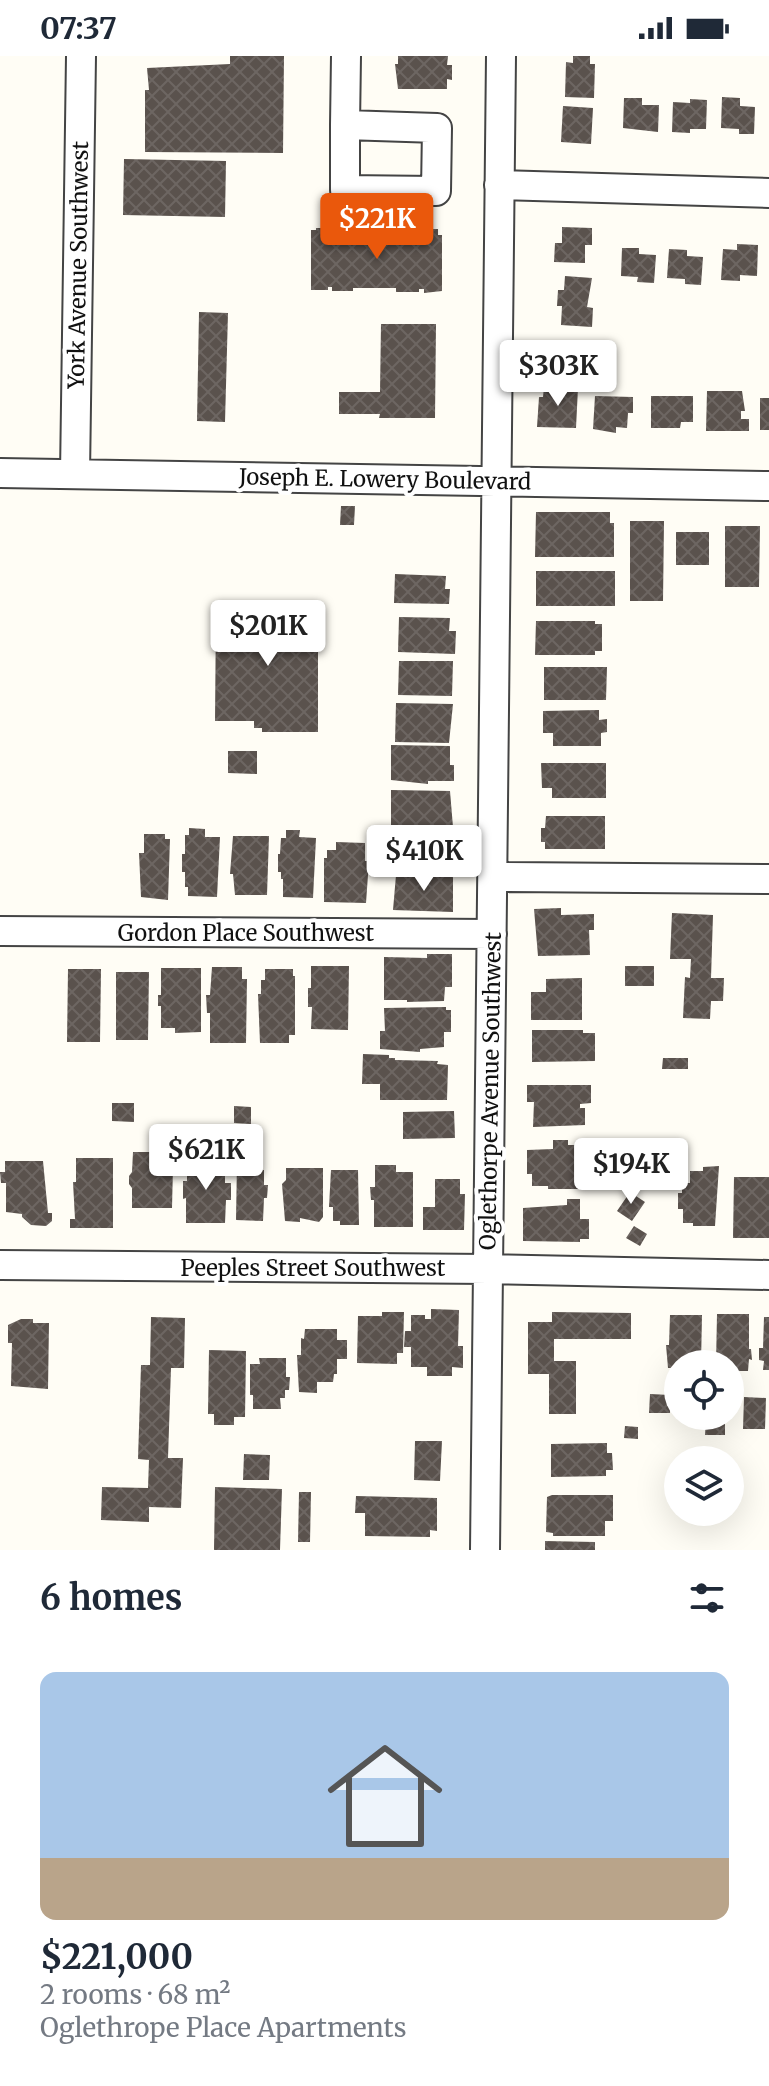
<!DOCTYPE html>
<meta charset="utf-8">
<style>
body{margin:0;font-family:Merriweather,serif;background:#f2f2f3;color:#1f2937;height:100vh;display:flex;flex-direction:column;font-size:30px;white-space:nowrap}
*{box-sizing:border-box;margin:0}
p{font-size:26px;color:#747a83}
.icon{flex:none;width:44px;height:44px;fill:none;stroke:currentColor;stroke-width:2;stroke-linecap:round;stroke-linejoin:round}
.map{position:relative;height:1494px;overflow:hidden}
.drawer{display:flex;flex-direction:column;background:#fff;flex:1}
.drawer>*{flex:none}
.tools{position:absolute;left:664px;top:1294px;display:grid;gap:16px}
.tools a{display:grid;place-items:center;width:80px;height:80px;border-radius:50%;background:#fff;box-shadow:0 8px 32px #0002;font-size:40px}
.price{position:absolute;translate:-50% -68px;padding:0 18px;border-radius:8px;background:#fff;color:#222;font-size:26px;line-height:52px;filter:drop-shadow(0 2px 4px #0008)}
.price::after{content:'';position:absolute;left:50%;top:48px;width:24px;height:18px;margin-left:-12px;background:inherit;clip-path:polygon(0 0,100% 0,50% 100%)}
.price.on{background:#ea580c;color:#fff}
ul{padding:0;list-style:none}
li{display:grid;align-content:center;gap:16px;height:424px;padding:0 40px}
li+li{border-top:2px solid #e0e1e3}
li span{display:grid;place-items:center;height:248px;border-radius:16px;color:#555}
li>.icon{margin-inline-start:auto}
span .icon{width:144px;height:144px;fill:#fffc;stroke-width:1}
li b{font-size:34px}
h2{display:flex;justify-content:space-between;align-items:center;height:96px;padding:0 40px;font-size:34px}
.status{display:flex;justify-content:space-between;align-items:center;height:56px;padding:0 40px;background:#fff;direction:ltr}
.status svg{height:22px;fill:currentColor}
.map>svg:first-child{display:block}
</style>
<div class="status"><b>07:37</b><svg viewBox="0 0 49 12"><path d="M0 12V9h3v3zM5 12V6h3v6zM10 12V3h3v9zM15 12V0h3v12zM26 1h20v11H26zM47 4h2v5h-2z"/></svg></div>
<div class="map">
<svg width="769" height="1494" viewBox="0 0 769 1494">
<defs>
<pattern id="building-cross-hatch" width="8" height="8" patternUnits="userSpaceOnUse" patternTransform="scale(2)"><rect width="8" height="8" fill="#5a524d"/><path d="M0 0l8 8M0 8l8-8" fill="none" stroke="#6d6662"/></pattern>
</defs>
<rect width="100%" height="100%" fill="#fffdf5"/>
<path fill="url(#building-cross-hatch)" d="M 230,0 L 284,0 L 283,97 L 145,96 L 145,34 L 149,34 L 147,12 L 230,8 Z
M 398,0 L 448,0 L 447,9 L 452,9 L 452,24 L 447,23 L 447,33 L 398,33 L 395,8 L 398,8 Z
M 573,0 L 590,0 L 590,8 L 595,8 L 594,42 L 565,41 L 566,6 L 573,7 Z
M 722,41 L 740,42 L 740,50 L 755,51 L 754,78 L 739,78 L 739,73 L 721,72 Z
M 624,42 L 642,42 L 642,49 L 659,49 L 658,76 L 623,72 Z
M 690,43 L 707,44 L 706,73 L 690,73 L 690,77 L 672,76 L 673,46 L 690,47 Z
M 563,50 L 593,52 L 591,88 L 561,86 Z
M 124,103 L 226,105 L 225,161 L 123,159 Z
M 562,171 L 592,172 L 592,189 L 585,189 L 585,207 L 554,206 L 555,187 L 562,187 Z
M 316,172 L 328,172 L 328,177 L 333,177 L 333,174 L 355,174 L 355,179 L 399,179 L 399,174 L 421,174 L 421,179 L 427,180 L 427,173 L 438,173 L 438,179 L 442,179 L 442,235 L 424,237 L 424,233 L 419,233 L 419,236 L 396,236 L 396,232 L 353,232 L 353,235 L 332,235 L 332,231 L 328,231 L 328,234 L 311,234 L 311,174 L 316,174 Z
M 737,188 L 758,189 L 757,220 L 740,219 L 740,225 L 721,224 L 723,193 L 737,194 Z
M 622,192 L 639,192 L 639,198 L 656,199 L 654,227 L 637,226 L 638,221 L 621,220 Z
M 669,193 L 687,194 L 687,200 L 703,201 L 701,229 L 685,228 L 685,223 L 667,222 Z
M 565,220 L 592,222 L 587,251 L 593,252 L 592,271 L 561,269 L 562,250 L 557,250 L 558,234 L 564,234 Z
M 199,256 L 228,257 L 225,366 L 197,365 Z
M 381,268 L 436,268 L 435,362 L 379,362 L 380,358 L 339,358 L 339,336 L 380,336 Z
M 544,331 L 578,332 L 576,372 L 537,371 L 539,341 L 543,341 Z
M 707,335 L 742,335 L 745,355 L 741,355 L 741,363 L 749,363 L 749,375 L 706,375 Z
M 595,340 L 633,341 L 633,357 L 628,357 L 627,372 L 616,371 L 616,377 L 593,373 Z
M 651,340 L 693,340 L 693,366 L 681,366 L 680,372 L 651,372 Z
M 760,342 L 769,342 L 769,374 L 760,374 Z
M 341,450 L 355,450 L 354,469 L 340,469 Z
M 536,456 L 610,456 L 610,467 L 614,467 L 614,501 L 535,501 Z
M 630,465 L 664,465 L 663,545 L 630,545 Z
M 725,470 L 760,470 L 759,531 L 725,531 Z
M 676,476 L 709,476 L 709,509 L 676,509 Z
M 536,515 L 615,515 L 615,550 L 536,550 Z
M 395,518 L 446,520 L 445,533 L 450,533 L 449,548 L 394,547 Z
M 216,551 L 318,552 L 318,676 L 262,676 L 262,672 L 254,672 L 254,665 L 215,665 Z
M 399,561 L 450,562 L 449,575 L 456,575 L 455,598 L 398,596 Z
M 536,565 L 595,565 L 595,568 L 602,568 L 602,595 L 595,595 L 595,599 L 535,599 Z
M 399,605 L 453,605 L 452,640 L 398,639 Z
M 544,611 L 607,611 L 606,644 L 544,644 Z
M 396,647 L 453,648 L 449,687 L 395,686 Z
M 599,654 L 599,664 L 607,663 L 607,676 L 601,677 L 601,690 L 553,690 L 553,677 L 543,677 L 543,655 Z
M 391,689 L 450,690 L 450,709 L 454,709 L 454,725 L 428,725 L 428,728 L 391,724 Z
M 228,695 L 257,695 L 257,718 L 228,717 Z
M 541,707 L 606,707 L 606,742 L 552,742 L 552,732 L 542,732 Z
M 391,734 L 450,735 L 453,771 L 428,770 L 427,774 L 411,774 L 411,770 L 391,770 Z
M 546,760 L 605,760 L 605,793 L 545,793 L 545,786 L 541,786 L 541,772 L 545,772 Z
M 189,772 L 205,773 L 205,781 L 220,781 L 217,841 L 188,840 L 188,831 L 185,831 L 185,816 L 182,816 L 182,798 L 185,798 L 185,779 L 189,779 Z
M 286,774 L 300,774 L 299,781 L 316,782 L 313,842 L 283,841 L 283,823 L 281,823 L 281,816 L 278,816 L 278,798 L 280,798 L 281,782 L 286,782 Z
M 144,778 L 165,778 L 165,783 L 170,783 L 168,844 L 141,841 L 139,797 L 144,797 Z
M 233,780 L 269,780 L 267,839 L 235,839 L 233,818 L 230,818 Z
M 336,786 L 365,787 L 365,805 L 369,805 L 366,847 L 324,846 L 324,802 L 327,802 L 327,794 L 336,794 Z
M 396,819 L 453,819 L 453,856 L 393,854 Z
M 561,852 L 561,859 L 594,858 L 594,874 L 589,874 L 590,899 L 538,900 L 534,853 Z
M 672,857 L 713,859 L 711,922 L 724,922 L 723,945 L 711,945 L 710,963 L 683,962 L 685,921 L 690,922 L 691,903 L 670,903 Z
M 427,898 L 452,898 L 452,931 L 445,931 L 444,945 L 407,946 L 407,944 L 384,944 L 384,901 L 427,902 Z
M 311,910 L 349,910 L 348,974 L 311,973 L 312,951 L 308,951 L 308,932 L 311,932 Z
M 625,910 L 654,910 L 654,930 L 625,930 Z
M 212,911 L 242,911 L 242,923 L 247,923 L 246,987 L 210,987 L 210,957 L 207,957 L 206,939 L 210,939 Z
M 161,912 L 201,912 L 201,976 L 175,977 L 175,972 L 161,972 L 161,950 L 158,950 L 158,939 L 161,939 Z
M 68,913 L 101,913 L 100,986 L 67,986 Z
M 265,913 L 293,913 L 293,920 L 295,920 L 295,979 L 289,979 L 289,987 L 260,987 L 258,938 L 261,938 L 261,924 L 265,924 Z
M 116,916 L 149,916 L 148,984 L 116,984 Z
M 582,922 L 582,964 L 531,964 L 531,936 L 546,936 L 546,923 Z
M 446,951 L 446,954 L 451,954 L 451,976 L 444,976 L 444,991 L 420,993 L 420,996 L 380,993 L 380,975 L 385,975 L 384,952 Z
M 532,974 L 583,974 L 583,977 L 595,977 L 595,1005 L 532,1006 Z
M 363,998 L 389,999 L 389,1002 L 395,1002 L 395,1004 L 438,1005 L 437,1008 L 448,1009 L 447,1044 L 380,1044 L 380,1028 L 362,1028 Z
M 663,1002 L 688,1002 L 688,1013 L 662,1013 Z
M 527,1029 L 591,1029 L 591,1047 L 580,1048 L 580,1052 L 585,1052 L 585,1069 L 533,1071 L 534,1046 L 527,1046 Z
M 112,1047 L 134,1047 L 134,1066 L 112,1065 Z
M 234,1050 L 251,1051 L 251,1068 L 234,1067 Z
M 454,1055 L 455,1082 L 403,1083 L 403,1056 Z
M 553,1084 L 568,1084 L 568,1089 L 586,1089 L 586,1109 L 590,1109 L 591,1128 L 584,1128 L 583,1133 L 548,1133 L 548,1130 L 532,1130 L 532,1118 L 527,1118 L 527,1094 L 553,1093 Z
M 133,1096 L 177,1096 L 177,1112 L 173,1111 L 172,1152 L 132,1152 L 132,1132 L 129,1128 L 129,1120 L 132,1116 Z
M 76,1102 L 113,1102 L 113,1172 L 70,1172 L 70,1163 L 75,1163 L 73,1126 L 76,1126 Z
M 5,1105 L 43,1105 L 48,1157 L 52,1157 L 52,1165 L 46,1170 L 31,1169 L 22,1161 L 22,1158 L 6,1156 L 6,1127 L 1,1127 L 0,1116 L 5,1116 Z
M 187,1105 L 225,1105 L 225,1127 L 231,1127 L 231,1144 L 226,1144 L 225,1167 L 186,1167 L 186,1142 L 183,1143 L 183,1125 L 187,1125 Z
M 237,1105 L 259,1105 L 259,1114 L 264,1114 L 264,1129 L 268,1129 L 267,1142 L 264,1142 L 263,1165 L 236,1164 Z
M 375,1109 L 396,1109 L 396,1116 L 413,1116 L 413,1171 L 374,1171 L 374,1144 L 371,1144 L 370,1131 L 375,1131 Z
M 719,1110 L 715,1170 L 693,1170 L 693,1167 L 683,1167 L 683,1153 L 678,1153 L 678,1137 L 682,1137 L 682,1127 L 690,1127 L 690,1115 L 703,1115 L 703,1111 Z
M 286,1112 L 323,1112 L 323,1161 L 319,1166 L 300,1162 L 300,1166 L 285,1165 L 282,1128 L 286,1124 Z
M 331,1114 L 358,1114 L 359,1169 L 340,1169 L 340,1165 L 333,1165 L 333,1151 L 329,1151 Z
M 734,1121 L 769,1121 L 769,1182 L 733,1182 Z
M 435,1123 L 460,1123 L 460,1138 L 465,1138 L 464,1174 L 423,1174 L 423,1151 L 435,1151 Z
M 630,1136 L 645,1146 L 632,1165 L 617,1155 Z
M 567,1143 L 580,1143 L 580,1163 L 589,1163 L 589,1183 L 580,1183 L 580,1186 L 523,1185 L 523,1152 L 567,1149 Z
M 634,1170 L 647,1178 L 640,1190 L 626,1182 Z
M 431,1253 L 459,1254 L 458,1290 L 463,1290 L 463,1312 L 452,1311 L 452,1320 L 427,1320 L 427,1311 L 411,1311 L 411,1291 L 404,1291 L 405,1275 L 411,1275 L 411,1259 L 425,1259 L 425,1263 L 431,1263 Z
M 382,1256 L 404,1256 L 403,1297 L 397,1297 L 397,1308 L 357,1307 L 358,1260 L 382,1260 Z
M 552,1256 L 631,1257 L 631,1283 L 554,1283 L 554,1305 L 576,1305 L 576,1358 L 549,1358 L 549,1318 L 528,1318 L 528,1266 L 552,1266 Z
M 717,1258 L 749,1258 L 749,1293 L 751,1293 L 752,1304 L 749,1303 L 748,1315 L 730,1315 L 730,1308 L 716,1308 Z
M 670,1259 L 702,1259 L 701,1308 L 678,1308 L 678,1312 L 668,1312 L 666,1289 L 669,1289 Z
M 151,1261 L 185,1262 L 184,1312 L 171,1312 L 168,1402 L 183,1402 L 181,1452 L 149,1451 L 149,1466 L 101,1464 L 102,1431 L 148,1432 L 149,1404 L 138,1403 L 141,1309 L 150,1309 Z
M 764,1261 L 769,1261 L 769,1314 L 763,1314 L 764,1305 L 759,1304 L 759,1292 L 763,1292 Z
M 21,1263 L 33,1263 L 33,1267 L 49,1267 L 48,1333 L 11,1330 L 12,1287 L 8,1287 L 8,1269 Z
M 305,1273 L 337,1273 L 337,1284 L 347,1284 L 347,1303 L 337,1303 L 337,1318 L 334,1318 L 333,1326 L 317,1326 L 317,1337 L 299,1336 L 297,1299 L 301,1299 L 301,1282 L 304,1283 Z
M 209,1294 L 246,1295 L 245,1361 L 234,1361 L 234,1369 L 214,1369 L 214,1358 L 208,1358 Z
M 259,1302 L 286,1302 L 286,1321 L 290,1321 L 289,1334 L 285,1334 L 285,1342 L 280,1342 L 281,1353 L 253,1353 L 253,1339 L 250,1339 L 250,1308 L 260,1308 Z
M 650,1338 L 670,1339 L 670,1357 L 649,1357 Z
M 744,1341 L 766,1342 L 765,1373 L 743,1373 Z
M 706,1360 L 725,1360 L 725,1379 L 705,1379 Z
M 625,1370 L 638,1371 L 638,1383 L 624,1382 Z
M 415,1385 L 442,1385 L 440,1425 L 414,1424 Z
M 607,1387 L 607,1397 L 612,1397 L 613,1414 L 606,1414 L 606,1420 L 551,1421 L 551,1388 Z
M 244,1398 L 270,1399 L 269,1424 L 243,1424 Z
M 215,1431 L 282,1433 L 280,1494 L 214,1494 Z
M 299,1436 L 311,1436 L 310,1486 L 298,1486 Z
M 552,1439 L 613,1439 L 613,1465 L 605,1465 L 605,1480 L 553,1480 L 553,1477 L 546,1476 L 547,1441 Z
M 356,1440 L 437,1442 L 437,1475 L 430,1474 L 430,1481 L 365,1480 L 365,1457 L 355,1457 Z
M 545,1485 L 595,1486 L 595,1494 L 545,1494 Z"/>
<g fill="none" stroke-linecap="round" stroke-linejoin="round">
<defs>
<path id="minor" d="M 345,69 L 437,72 L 436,135 L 345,134 Z
M 345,69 L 346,0
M 499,129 L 769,137
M 0,417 L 769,430
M 75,418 L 81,0
M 493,821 L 769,823
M 0,875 L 492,878
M 0,1209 L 488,1213 L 769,1219
M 485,1494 L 501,0"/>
</defs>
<use href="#minor" stroke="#444" stroke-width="32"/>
<use href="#minor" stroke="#fff" stroke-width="28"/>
</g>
<g text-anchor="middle" stroke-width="8" stroke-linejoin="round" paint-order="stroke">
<g font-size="22" fill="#111" stroke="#fff">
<text transform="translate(78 209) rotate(-89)" y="8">York Avenue Southwest</text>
<text transform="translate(385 423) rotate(1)" y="8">Joseph E. Lowery Boulevard</text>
<text x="246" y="885">Gordon Place Southwest</text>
<text transform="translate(490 1035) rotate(-89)" y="8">Oglethorpe Avenue Southwest</text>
<text x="313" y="1220">Peeples Street Southwest</text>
</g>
</g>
</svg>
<div class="tools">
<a><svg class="icon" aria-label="locate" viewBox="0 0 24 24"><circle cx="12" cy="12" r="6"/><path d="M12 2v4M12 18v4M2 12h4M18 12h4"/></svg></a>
<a><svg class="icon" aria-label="layers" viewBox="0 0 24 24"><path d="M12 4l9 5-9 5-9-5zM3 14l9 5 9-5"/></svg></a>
</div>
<b class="price on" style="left:377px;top:205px">$221K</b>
<b class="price" style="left:558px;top:352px">$303K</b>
<b class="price" style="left:268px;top:612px">$201K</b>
<b class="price" style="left:424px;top:837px">$410K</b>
<b class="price" style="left:206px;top:1136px">$621K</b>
<b class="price" style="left:631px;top:1150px">$194K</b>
</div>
<section class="drawer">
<h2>6 homes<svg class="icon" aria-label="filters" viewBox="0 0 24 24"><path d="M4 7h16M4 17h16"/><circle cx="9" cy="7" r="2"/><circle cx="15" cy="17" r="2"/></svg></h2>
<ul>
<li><span style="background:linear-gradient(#a9c7e8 75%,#b9a48a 0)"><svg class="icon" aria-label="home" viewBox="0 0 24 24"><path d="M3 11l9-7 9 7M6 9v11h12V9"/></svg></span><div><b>$221,000</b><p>2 rooms · 68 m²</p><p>Oglethrope Place Apartments</p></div></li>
</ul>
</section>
